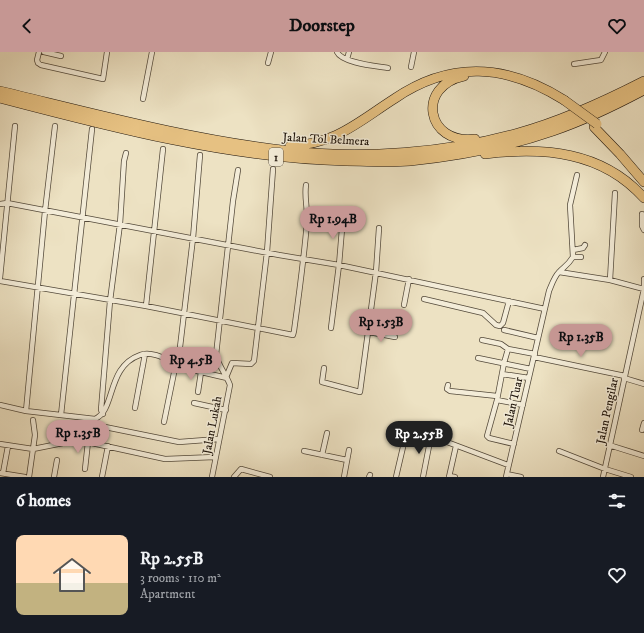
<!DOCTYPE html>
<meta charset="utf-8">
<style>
body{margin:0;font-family:"IM FELL DW Pica",serif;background:#242831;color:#f1f3f6;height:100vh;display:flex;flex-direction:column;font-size:15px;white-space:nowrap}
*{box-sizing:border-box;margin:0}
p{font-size:13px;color:#9ea1a6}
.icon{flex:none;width:22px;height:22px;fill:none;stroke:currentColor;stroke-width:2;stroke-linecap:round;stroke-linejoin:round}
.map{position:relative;height:425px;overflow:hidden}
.drawer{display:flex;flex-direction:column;background:#171b24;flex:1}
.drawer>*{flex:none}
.price{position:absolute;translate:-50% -34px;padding:0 9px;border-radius:14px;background:#c59692;color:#111;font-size:13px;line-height:26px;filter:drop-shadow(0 1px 2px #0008)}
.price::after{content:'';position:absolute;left:50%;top:24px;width:12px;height:9px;margin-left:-6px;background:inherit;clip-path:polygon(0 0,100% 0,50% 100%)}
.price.current{background:#222;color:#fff}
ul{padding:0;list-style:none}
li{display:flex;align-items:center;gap:12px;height:100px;padding:0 16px}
li span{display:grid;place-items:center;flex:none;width:112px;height:80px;border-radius:8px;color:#555}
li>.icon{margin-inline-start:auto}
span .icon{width:48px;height:48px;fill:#fffc;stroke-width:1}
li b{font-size:17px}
h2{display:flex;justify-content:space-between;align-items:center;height:48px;padding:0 16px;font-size:17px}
header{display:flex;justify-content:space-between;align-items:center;height:52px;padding:0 16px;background:#c59692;color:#111;font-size:18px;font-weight:700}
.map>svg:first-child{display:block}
</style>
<header><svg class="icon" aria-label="back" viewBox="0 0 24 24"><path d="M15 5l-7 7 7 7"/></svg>Doorstep<svg class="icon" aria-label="heart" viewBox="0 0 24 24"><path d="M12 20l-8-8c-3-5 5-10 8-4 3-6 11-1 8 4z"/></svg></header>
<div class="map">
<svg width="644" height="425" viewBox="0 0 644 425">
<rect width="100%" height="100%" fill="#ede2c3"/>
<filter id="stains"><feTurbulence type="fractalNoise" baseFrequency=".005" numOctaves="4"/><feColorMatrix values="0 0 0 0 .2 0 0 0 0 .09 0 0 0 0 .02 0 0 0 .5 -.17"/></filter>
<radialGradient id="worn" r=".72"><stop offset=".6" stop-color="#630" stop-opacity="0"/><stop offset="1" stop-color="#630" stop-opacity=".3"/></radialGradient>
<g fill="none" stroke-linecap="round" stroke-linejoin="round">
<defs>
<path id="minor" d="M 39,0 L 37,8 L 38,11 L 41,13 L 103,27 L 107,0
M 44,0 L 61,4
M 337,0 C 342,11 376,14 388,16
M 347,7 L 349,0
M 268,11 L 271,0
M 574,12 L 601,8 L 605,0
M 411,15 L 414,0
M 143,47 L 152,0
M 0,152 L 7,151 L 279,203 L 339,213 L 545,257
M 642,162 L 642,174 L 644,178
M 573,198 L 583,196 L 585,193
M 573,205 L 581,205
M 559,220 L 610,228 L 644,237
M 0,226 L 15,74
M 610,228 L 615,141
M 0,229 L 146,254 L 293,283 L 294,279 C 299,243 304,206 307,170 C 308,158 304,145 306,133
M 424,247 L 483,261 L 496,273 L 500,274 L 503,271 L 509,249
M 404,253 L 409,227
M 146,254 L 163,97
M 331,276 L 339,213 L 343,165
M 504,278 L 538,286
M 369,280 L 395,285
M 482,288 L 501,292 L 508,297 L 535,302
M 508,297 L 504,311 L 497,348 L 487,384 L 489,386 L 514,392
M 534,305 L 625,324
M 478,306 L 531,317
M 178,312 L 193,186 L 200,103
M 324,316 L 322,330 L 360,340 L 376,220 L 379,176
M 502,322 L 529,326
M 227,323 L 232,311 L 251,312 L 254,309 L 267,200 L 273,117
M 624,326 L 644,332
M 448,333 L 447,337 L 450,339 L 497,344
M 198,340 L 201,320
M 497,348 L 523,353
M 194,351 L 226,358
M 0,353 L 26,359 L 95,367 C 116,358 106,315 140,303 C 154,297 175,313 189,317 C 201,320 214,323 227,326
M 135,356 L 145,302
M 26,359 L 45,159 L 55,74
M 103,362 L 101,358 L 110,249 L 120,172 L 124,109 L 126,101
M 61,363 L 92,77
M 164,370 L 176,311
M 105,375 L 179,390 L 219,387
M 642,378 L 644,371
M 0,392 L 33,397 L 78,388 L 165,407 L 215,405
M 609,393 L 644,404
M 304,399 L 347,408
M 559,399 L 605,417 L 631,425
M 322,403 L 327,381
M 85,417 L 88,390
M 0,421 L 25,425
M 3,421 L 8,394
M 507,422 L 521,425
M 449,424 L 455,425
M 29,425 L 35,383 L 33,368
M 54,425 L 57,408
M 102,425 L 108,394
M 212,425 L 230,333 C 226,322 219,315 216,303 L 233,149 L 238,118
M 234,425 L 241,417 L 270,425
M 344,425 L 349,398
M 369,425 L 370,423
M 396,425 L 407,378 L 431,384 L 508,413
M 423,425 L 431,384
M 449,425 L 456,394
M 506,425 L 549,239 C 552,232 554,225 559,220 C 565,214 568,213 573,205 L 570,153 L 577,123
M 603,425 L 644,237 L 644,227"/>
<path id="motorway" d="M 464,24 C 416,34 426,93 475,87
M 0,39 C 96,62 192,88 290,99 C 363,107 447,101 518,81 C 562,69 603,50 644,29
M 0,46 C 114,76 229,106 346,109 C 367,109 389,111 410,109 C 458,104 507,95 553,79 C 585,68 614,54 644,38
M 594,75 L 620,102 L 644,130
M 290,94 C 336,92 358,70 394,47 C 451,8 507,12 564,48
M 485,102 C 544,95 602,99 644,146"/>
</defs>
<use href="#minor" stroke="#53493a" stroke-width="6"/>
<use href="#motorway" stroke="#20160d" stroke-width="10"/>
<use href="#minor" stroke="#f3ecd8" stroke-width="4.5"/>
<use href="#motorway" stroke="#e6c182" stroke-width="9"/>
<defs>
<path id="motorway-bridge" d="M 564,48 L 597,72"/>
</defs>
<use href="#motorway-bridge" stroke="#20160d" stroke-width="10" stroke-linecap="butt"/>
<use href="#motorway-bridge" stroke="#e6c182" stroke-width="9"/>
</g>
<g text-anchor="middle" stroke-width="3" stroke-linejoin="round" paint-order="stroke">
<rect fill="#f3ecd8" stroke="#5f564a" stroke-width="1" x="269" y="96" width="14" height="18" rx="3"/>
<g font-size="11" font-weight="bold" fill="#20160d">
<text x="276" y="109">1</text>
</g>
<g font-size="12" fill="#20160d" stroke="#f3ecd8">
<text transform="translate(326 87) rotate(3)" y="4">Jalan Tol Belmera</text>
<text transform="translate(513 350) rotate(-77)" y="4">Jalan Tuar</text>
<text transform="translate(607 359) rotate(-78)" y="4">Jalan Pengilar</text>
<text transform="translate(212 373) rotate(-79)" y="4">Jalan Lukah</text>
</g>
</g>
<rect width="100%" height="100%" filter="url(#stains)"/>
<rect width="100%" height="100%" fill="url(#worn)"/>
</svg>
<b class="price" style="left:333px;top:188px">Rp 1.94B</b>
<b class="price" style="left:381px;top:291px">Rp 1.53B</b>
<b class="price" style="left:581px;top:306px">Rp 1.35B</b>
<b class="price" style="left:191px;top:329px">Rp 4.5B</b>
<b class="price" style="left:78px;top:402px">Rp 1.35B</b>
<b class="price current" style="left:419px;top:403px">Rp 2.55B</b>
</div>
<section class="drawer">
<h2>6 homes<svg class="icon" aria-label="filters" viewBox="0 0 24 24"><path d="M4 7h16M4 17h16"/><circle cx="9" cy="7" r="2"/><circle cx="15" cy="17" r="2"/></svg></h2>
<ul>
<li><span style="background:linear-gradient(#ffd9b3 60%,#c2b280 0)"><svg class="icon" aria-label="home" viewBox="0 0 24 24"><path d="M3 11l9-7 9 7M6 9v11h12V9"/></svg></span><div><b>Rp 2.55B</b><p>3 rooms · 110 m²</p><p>Apartment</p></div><svg class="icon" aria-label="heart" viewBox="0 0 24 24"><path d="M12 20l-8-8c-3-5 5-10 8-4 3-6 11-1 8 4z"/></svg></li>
</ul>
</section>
